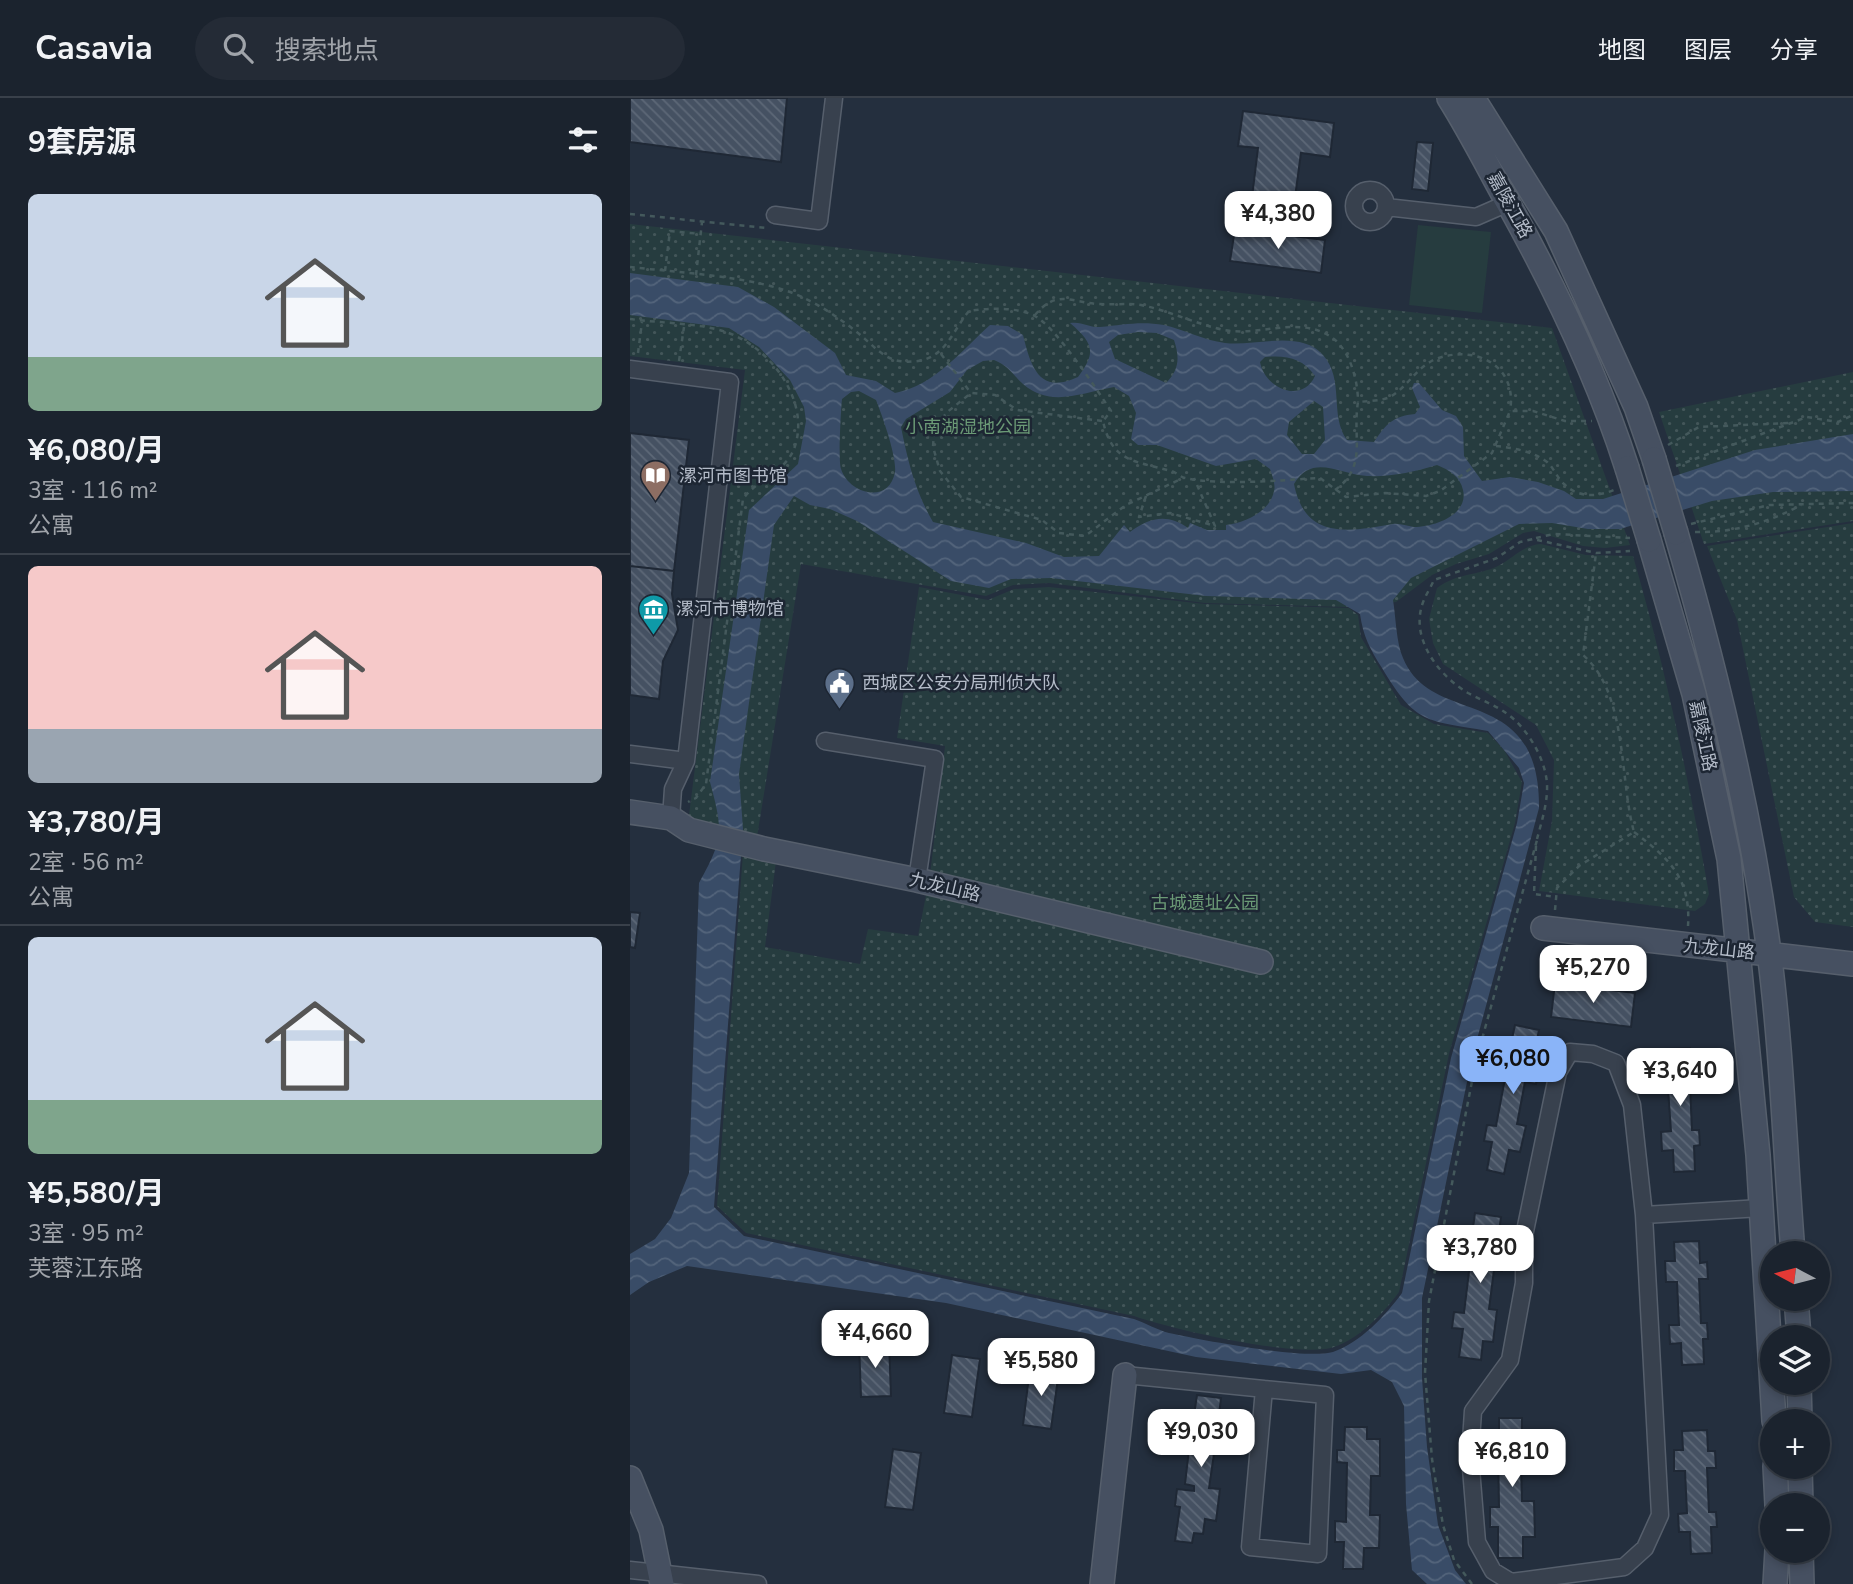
<!DOCTYPE html>
<html lang="zh">
<meta charset="utf-8">
<style>
body{margin:0;font-family:"Nunito Sans","Noto Sans SC",sans-serif;background:#242b36;color:#f1f3f6;height:100vh;display:flex;flex-direction:column;font-size:26px;white-space:nowrap}
*{box-sizing:border-box;margin:0}
p{font-size:23px;color:#a0a4aa}
.icon{flex:none;width:38px;height:38px;fill:none;stroke:currentColor;stroke-width:2;stroke-linecap:round;stroke-linejoin:round}
.map{position:relative;flex:1;overflow:hidden}
.details{display:flex;flex-direction:column;background:#1b232e;width:630px}
.details>*{flex:none}
.needle{width:46px;rotate:277deg}
.fabs{position:absolute;left:1130px;top:1143px;display:grid;gap:14px}
.fabs a{display:grid;place-items:center;width:70px;height:70px;border-radius:50%;background:#1b232e;box-shadow:0 4px 10px #0003,0 0 0 2px #39404a;font-size:35px}
.price{position:absolute;translate:-50% -60px;padding:0 16px;border-radius:14px;background:#fff;color:#222;font-size:23px;line-height:46px;filter:drop-shadow(0 2px 4px #0008)}
.price::after{content:'';position:absolute;left:50%;top:42px;width:21px;height:16px;margin-left:-10px;background:inherit;clip-path:polygon(0 0,100% 0,50% 100%)}
.price.selected{background:#8ab4f8;color:#111}
ul{padding:0;list-style:none}
li{display:grid;align-content:center;gap:14px;height:371px;padding:0 28px}
li+li{border-top:2px solid #39404a}
li span{display:grid;place-items:center;height:217px;border-radius:10px;color:#555}
li>.icon{margin-inline-start:auto}
span .icon{width:126px;height:126px;fill:#fffc;stroke-width:1}
li b{font-size:30px}
h2{display:flex;justify-content:space-between;align-items:center;height:84px;padding:0 28px;font-size:30px}
header{display:flex;align-items:center;gap:42px;box-sizing:border-box;height:98px;padding:0 35px;background:#1b232e;border-bottom:2px solid #39404a}
header strong{font-size:33px}
nav{display:flex;gap:38px;margin-inline-start:auto;font-size:24px}
.search{width:490px;height:63px;background:#242b36;display:flex;align-items:center;gap:18px;box-sizing:border-box;padding:0 24px;border-radius:38px;color:#a0a4aa;font-size:26px}
main{display:flex;flex:1;min-height:0}
.map>svg:first-child{display:block}
</style>
<header>
<strong>Casavia</strong>
<div class="search"><svg class="icon" aria-label="search" viewBox="0 0 24 24"><circle cx="10" cy="10" r="6"/><path d="M15 15l6 6"/></svg>搜索地点</div>
<nav><a>地图</a><a>图层</a><a>分享</a></nav>
</header>
<main>
<section class="details">
<h2>9套房源<svg class="icon" aria-label="filters" viewBox="0 0 24 24"><path d="M4 7h16M4 17h16"/><circle cx="9" cy="7" r="2"/><circle cx="15" cy="17" r="2"/></svg></h2>
<ul>
<li><span style="background:linear-gradient(#c9d6e8 75%,#7fa58c 0)"><svg class="icon" aria-label="home" viewBox="0 0 24 24"><path d="M3 11l9-7 9 7M6 9v11h12V9"/></svg></span><div><b>¥6,080/月</b><p>3室 · 116 m²</p><p>公寓</p></div></li>
<li><span style="background:linear-gradient(#f6c9c9 75%,#9aa5b1 0)"><svg class="icon" aria-label="home" viewBox="0 0 24 24"><path d="M3 11l9-7 9 7M6 9v11h12V9"/></svg></span><div><b>¥3,780/月</b><p>2室 · 56 m²</p><p>公寓</p></div></li>
<li><span style="background:linear-gradient(#c9d6e8 75%,#7fa58c 0)"><svg class="icon" aria-label="home" viewBox="0 0 24 24"><path d="M3 11l9-7 9 7M6 9v11h12V9"/></svg></span><div><b>¥5,580/月</b><p>3室 · 95 m²</p><p>芙蓉江东路</p></div></li>
</ul>
</section>
<div class="map">
<svg width="1223" height="1486" viewBox="0 0 1223 1486">
<defs>
<pattern id="grass-dots" width="8" height="8" patternUnits="userSpaceOnUse" patternTransform="scale(1.75)"><rect width="8" height="8" fill="#263c3f"/><path d="M2 2h.1M6 6h.1" fill="none" stroke="#435659" stroke-width="1.8" stroke-linecap="round"/></pattern>
<pattern id="water-waves" width="16" height="10" patternUnits="userSpaceOnUse" patternTransform="scale(1.75)"><rect width="16" height="10" fill="#394c67"/><path d="M0 5q4-4 8 0t8 0" fill="none" stroke="#53647b"/></pattern>
<pattern id="building-back-hatch" width="6" height="6" patternUnits="userSpaceOnUse" patternTransform="scale(1.75)"><rect width="6" height="6" fill="#455162"/><path d="M-1 5l2 2M0 0l6 6M5-1l2 2" fill="none" stroke="#5d6877"/></pattern>
</defs>
<rect width="100%" height="100%" fill="#242f3e"/>
<path fill="url(#grass-dots)" d="M 0,126 L 922,230 L 1000,447 L 975,450 L 953,448 L 904,433 L 893,435 L 859,456 L 826,466 L 802,477 L 766,504 L 717,509 L 575,505 L 419,485 L 383,487 L 356,498 L 171,466 L 127,739 L 58,725 L 115,272 L 0,258 Z
M 1223,274 L 1223,423 L 1074,446 L 1029,314 Z
M 1223,425 L 1223,829 L 1185,824 L 1164,799 L 1107,522 L 1077,448 Z
M 911,446 L 956,457 L 1003,458 C 1035,569 1059,682 1079,796 L 1075,806 L 1065,813 L 909,793 L 922,723 L 924,662 L 906,627 L 813,566 L 803,545 L 799,521 L 807,490 C 829,474 847,478 868,468 C 884,460 893,447 911,446 Z
M 289,489 L 358,502 L 384,491 L 419,489 L 575,506 L 719,510 L 728,517 L 731,539 L 771,607 L 804,626 L 858,635 L 874,652 L 892,684 L 885,725 L 819,956 L 769,1194 C 753,1216 730,1240 704,1249 C 669,1261 541,1231 504,1218 L 116,1135 L 87,1108 L 113,755 L 146,763 L 135,849 L 230,866 L 238,831 L 288,838 L 300,777 L 315,648 L 267,640 Z"/>
<path fill="#263c3f" d="M 788,127 L 861,134 L 852,215 L 779,207 Z"/>
<path fill="url(#water-waves)" fill-rule="evenodd" d="M 0,175 L 108,189 L 144,209 L 205,255 L 216,277 L 246,283 L 265,295 C 304,288 332,252 360,227 L 378,228 L 393,237 C 401,269 409,297 448,279 C 467,254 463,245 440,225 C 452,223 460,230 470,229 C 494,227 509,223 534,227 C 555,232 573,242 595,245 C 624,249 670,231 693,257 C 715,282 699,317 717,342 L 744,344 C 756,326 763,318 785,316 L 790,309 L 782,290 L 784,285 L 789,285 L 812,312 L 826,318 L 833,329 L 834,358 L 852,383 L 880,379 L 908,384 L 934,393 L 946,401 L 973,401 L 1125,352 L 1223,336 L 1223,393 L 1143,394 L 1082,403 L 990,431 L 958,431 L 922,425 L 889,426 L 781,480 L 763,502 C 766,520 766,544 773,560 C 802,631 910,583 909,710 L 842,960 L 792,1200 L 792,1280 L 797,1349 L 808,1427 L 825,1472 L 836,1486 L 797,1486 L 782,1472 L 776,1406 L 774,1308 L 762,1284 L 741,1272 L 711,1276 L 566,1259 L 316,1205 L 57,1168 L 19,1184 L 0,1197 L 0,1156 L 25,1141 L 41,1120 L 59,1075 L 69,785 C 94,740 93,733 80,684 L 119,412 L 168,366 L 176,323 L 174,309 L 160,282 L 129,249 L 99,230 L 0,217 ZM 508,234 L 527,235 L 544,242 C 550,260 549,272 536,285 L 485,261 L 479,244 L 488,237 ZM 635,259 C 656,257 673,260 685,278 C 672,306 635,291 630,264 ZM 364,262 C 379,268 382,276 393,286 C 421,310 450,295 484,289 L 499,298 L 506,315 L 501,341 L 508,347 L 527,347 L 586,368 L 626,361 L 640,371 C 642,377 646,387 644,393 C 640,414 614,425 596,427 L 596,432 L 577,432 L 560,425 L 558,430 C 537,415 519,420 500,434 L 494,427 L 469,458 L 434,459 L 396,445 L 303,424 C 285,393 278,364 271,329 L 276,321 L 320,294 L 337,272 L 353,263 ZM 229,293 L 246,302 C 252,317 267,359 265,374 C 259,407 219,396 211,371 C 208,363 211,311 212,301 L 221,294 ZM 684,303 L 693,309 L 695,342 L 684,356 L 672,356 L 657,337 L 659,324 ZM 807,367 C 819,372 830,378 833,392 C 839,417 804,429 784,429 C 776,428 770,425 763,426 C 718,434 675,442 664,386 C 682,355 709,376 737,378 C 761,379 784,374 807,367 ZM 164,398 L 180,407 L 200,411 L 227,423 L 321,483 L 359,490 L 381,481 L 421,480 L 576,498 L 706,502 L 730,516 C 733,538 740,551 752,570 C 786,627 796,622 858,633 L 889,670 L 894,685 L 887,725 L 821,960 L 772,1195 C 756,1217 730,1245 703,1254 C 676,1262 571,1242 539,1235 C 527,1232 516,1225 504,1221 L 114,1138 L 84,1109 L 113,731 L 109,676 L 144,427 Z"/>
<path fill="url(#building-back-hatch)" stroke="#1f2835" stroke-width="2" d="M 0,0 L 157,0 L 151,64 L 0,44 Z
M 613,13 L 704,25 L 700,59 L 671,55 L 661,129 L 619,124 L 628,50 L 608,48 Z
M 787,44 L 803,45 L 798,93 L 782,91 Z
M 605,131 L 695,142 L 691,175 L 600,163 Z
M 0,335 L 59,342 L 44,473 L 0,468 Z
M 0,468 L 44,473 L 42,496 L 48,532 L 33,563 L 29,601 L 0,597 Z
M 0,814 L 10,815 L 5,850 L 0,849 Z
M 925,885 L 1005,895 L 1001,929 L 921,919 Z
M 885,927 L 909,932 L 905,952 L 913,953 L 906,986 L 895,984 L 887,1026 L 896,1028 L 890,1054 L 879,1052 L 874,1076 L 857,1072 L 862,1044 L 854,1043 L 857,1027 L 866,1028 L 878,965 L 869,963 L 872,949 L 880,950 Z
M 1060,950 L 1061,971 L 1068,971 L 1069,988 L 1060,988 L 1062,1032 L 1069,1032 L 1070,1047 L 1064,1048 L 1065,1073 L 1044,1074 L 1043,1052 L 1032,1053 L 1031,1034 L 1041,1033 L 1038,991 L 1028,991 L 1027,970 L 1036,970 L 1036,951 Z
M 845,1115 L 871,1119 L 868,1141 L 876,1142 L 872,1173 L 864,1172 L 859,1211 L 867,1212 L 863,1244 L 853,1243 L 851,1262 L 829,1259 L 833,1231 L 822,1230 L 824,1214 L 834,1215 L 841,1157 L 833,1156 L 835,1137 L 842,1137 Z
M 1069,1143 L 1070,1165 L 1077,1164 L 1078,1181 L 1069,1181 L 1071,1225 L 1077,1225 L 1078,1241 L 1073,1241 L 1074,1266 L 1052,1267 L 1051,1245 L 1040,1246 L 1039,1227 L 1049,1227 L 1047,1184 L 1036,1184 L 1035,1163 L 1045,1163 L 1044,1144 Z
M 259,1244 L 261,1298 L 231,1299 L 229,1245 Z
M 322,1257 L 350,1261 L 342,1319 L 314,1315 Z
M 400,1270 L 429,1273 L 421,1331 L 393,1327 Z
M 567,1297 L 591,1300 L 589,1317 L 598,1318 L 594,1351 L 585,1349 L 579,1390 L 590,1391 L 586,1423 L 575,1421 L 573,1436 L 564,1435 L 562,1445 L 545,1443 L 550,1409 L 545,1408 L 547,1391 L 564,1393 L 564,1388 L 555,1386 L 560,1343 L 572,1344 L 573,1334 L 555,1332 L 557,1316 L 564,1317 Z
M 869,1320 L 892,1320 L 892,1333 L 901,1333 L 902,1367 L 891,1367 L 892,1403 L 904,1403 L 905,1439 L 893,1439 L 893,1460 L 868,1460 L 868,1429 L 860,1429 L 860,1409 L 869,1409 L 868,1352 L 861,1352 L 861,1337 L 869,1337 Z
M 715,1329 L 737,1329 L 737,1341 L 750,1341 L 750,1378 L 741,1378 L 740,1417 L 750,1417 L 749,1450 L 734,1450 L 733,1471 L 713,1471 L 714,1444 L 705,1444 L 705,1423 L 716,1424 L 717,1365 L 707,1364 L 707,1352 L 714,1352 Z
M 1077,1332 L 1078,1353 L 1085,1353 L 1086,1370 L 1077,1370 L 1079,1414 L 1086,1414 L 1087,1429 L 1081,1429 L 1082,1455 L 1061,1456 L 1060,1434 L 1049,1434 L 1048,1416 L 1057,1415 L 1055,1373 L 1044,1373 L 1044,1352 L 1053,1352 L 1052,1333 Z
M 263,1351 L 291,1355 L 283,1412 L 255,1409 Z"/>
<g fill="none" stroke-linecap="round" stroke-linejoin="round">
<defs>
<path id="street" d="M724 108a16 16 0 1 1 32 0a16 16 0 1 1-32 0Z
M 756,109 L 846,119 L 878,105
M 145,117 L 189,123 L 204,0
M 0,271 L 100,284 L 56,663 L 43,691 L 41,720
M 195,643 L 305,661 L 287,782
M 0,656 L 56,663
M 1014,1117 L 1030,1417 L 1015,1450 L 994,1469 L 881,1484 L 863,1473 L 847,1444 L 840,1358 L 843,1313 L 880,1262 L 894,1185 L 894,1138 L 928,974 L 940,954 L 963,956 L 986,965 L 1002,1007 L 1014,1117 L 1131,1110
M 495,1277 L 695,1297 L 688,1456 L 620,1449 L 634,1291
M 0,1472 L 128,1486"/>
<path id="secondary" d="M 819,0 C 841,35 859,71 879,107 C 925,190 968,279 997,370
M 843,0 L 926,133 L 1006,309 L 1024,361
M 1046,435 C 1086,572 1120,712 1139,854 C 1152,953 1155,1055 1163,1155
M 1019,442 L 1064,596 L 1099,761 L 1128,1057 L 1144,1323
M 0,714 L 41,720 L 59,732 L 134,751 L 287,782 L 631,864
M 913,830 L 1223,866
M 1166,1200 L 1169,1239
M 1169,1284 L 1170,1323
M 1145,1368 L 1147,1407
M 1170,1368 L 1171,1407
M 0,1380 L 21,1432 L 32,1486
M 1171,1452 L 1172,1486
M 472,1486 L 495,1277
M 1145,1486 L 1147,1452"/>
</defs>
<use href="#street" stroke="#565f6c" stroke-width="19"/>
<use href="#secondary" stroke="#565f6c" stroke-width="26"/>
<path stroke="#44595c" stroke-width="2.5" stroke-dasharray="5 5" stroke-linecap="butt" d="M 0,116 L 136,130
M 0,169 C 50,175 130,178 174,200 C 193,209 212,222 228,235 C 250,253 257,267 288,263 C 316,259 323,232 339,213 C 359,210 385,209 403,217 C 424,226 467,292 481,313 L 473,323 C 482,365 506,363 541,373 C 546,374 550,379 555,380 C 593,388 651,382 690,380 L 716,399 L 755,395 L 796,398 L 810,393 L 862,355 L 880,313 L 903,313 L 935,323 L 962,323
M 35,173 L 40,133 L 71,136
M 66,177 L 72,124
M 405,217 C 427,191 440,204 468,206 C 483,207 498,205 511,207 C 540,213 566,226 594,232 C 631,239 671,216 704,241 C 721,255 728,284 728,304
M 0,221 C 29,225 70,225 96,234 C 140,249 180,302 165,348 C 157,374 128,380 113,401 L 76,686 L 66,700 L 58,704
M 8,255 L 12,224
M 311,256 L 341,295
M 49,263 L 54,229
M 472,323 L 387,312 L 365,297 L 341,295 L 316,315 L 304,334 L 303,349 L 310,373 L 331,399 L 412,422 L 429,435 L 455,438 L 496,407 L 553,380
M 1038,347 L 1069,329 L 1159,325
M 866,348 C 884,350 902,353 917,364 C 924,370 927,380 934,386 C 948,400 967,399 984,392
M 1046,368 L 1177,319 L 1208,324 L 1223,317
M 705,392 C 738,368 722,341 728,304 C 738,303 751,303 760,299 C 778,289 786,269 806,261 C 846,246 888,268 880,313
M 516,398 L 509,419 L 540,415 L 585,428 L 564,380
M 1061,426 L 1139,407 L 1223,405
M 1065,434 C 1102,435 1138,425 1171,407
M 906,440 L 924,436 L 1000,440
M 1004,734 C 1040,761 1061,781 1058,828
M 907,741 C 912,722 920,698 916,678 C 912,655 895,628 876,615 C 865,607 851,602 838,595 C 811,579 783,545 791,511 C 793,501 800,491 804,482 L 867,460 L 890,444 L 903,441 L 966,455 L 1000,453
M 906,748 L 904,796 L 926,799
M 925,812 L 927,790 L 949,768 L 1004,734 C 989,680 998,596 953,557 L 966,455
M 842,1486 L 824,1462 L 813,1427 L 802,1361 L 795,1275 L 799,1203 L 846,963 L 907,742"/>
<use href="#street" stroke="#38414e" stroke-width="16"/>
<use href="#secondary" stroke="#465061" stroke-width="23"/>
<defs>
<path id="secondary-bridge" d="M 1024,361 L 1046,435
M 997,370 L 1019,442"/>
</defs>
<use href="#secondary-bridge" stroke="#565f6c" stroke-width="26" stroke-linecap="butt"/>
<use href="#secondary-bridge" stroke="#465061" stroke-width="23"/>
</g>
<defs>
<symbol id="library-pin" viewBox="-11 -11 22 30"><path d="M0 17L-7.5 6A9.5 9.5 0 1 1 7.5 6Z" fill="#8d6e63" stroke="#1d2633"/><path d="M-6-4Q-3-5.5-.7-3.5V5Q-3 3-6 4ZM6-4Q3-5.5 .7-3.5V5Q3 3 6 4Z" fill="#fff"/></symbol>
<symbol id="museum-pin" viewBox="-11 -11 22 30"><path d="M0 17L-7.5 6A9.5 9.5 0 1 1 7.5 6Z" fill="#0f9aa8" stroke="#1d2633"/><path d="M0-6L6-3V-2H-6V-3ZM-5-1h2V3h-2ZM-1-1h2V3h-2ZM3-1h2V3H3ZM-6 4H6V6H-6Z" fill="#fff"/></symbol>
<symbol id="civic-pin" viewBox="-11 -11 22 30"><path d="M0 17L-7.5 6A9.5 9.5 0 1 1 7.5 6Z" fill="#5c6f8a" stroke="#1d2633"/><path d="M-.6-6.5H3V-4.5H.6V-3L4-1V1h2V6H-6V1h2V-1L-.6-3ZM-1.2 2.5V6h2.4V2.5Z" fill="#fff"/></symbol>
</defs>
<g fill-rule="evenodd">
<use href="#library-pin" x="8" y="360" width="35" height="47"/>
<use href="#museum-pin" x="6" y="494" width="35" height="47"/>
<use href="#civic-pin" x="192" y="568" width="35" height="47"/>
</g>
<g text-anchor="middle" stroke-width="5" stroke-linejoin="round" paint-order="stroke">
<g font-size="18" fill="#b4bcc9" stroke="#1d2633">
<text transform="translate(880 107) rotate(61)" y="6">嘉陵江路</text>
<text transform="translate(1073 638) rotate(78)" y="6">嘉陵江路</text>
<text transform="translate(315 789) rotate(13)" y="6">九龙山路</text>
<text transform="translate(1089 851) rotate(6)" y="6">九龙山路</text>
</g>
<g font-size="18" fill="#6b9a76" stroke="#1d2633">
<text x="338" y="335">小南湖湿地公园</text>
<text x="575" y="811">古城遗址公园</text>
</g>
<g font-size="18" fill="#b4bcc9" stroke="#1d2633" text-anchor="start">
<text x="49" y="384">漯河市图书馆</text>
<text x="46" y="517">漯河市博物馆</text>
<text x="232" y="591">西城区公安分局刑侦大队</text>
</g>
</g>
</svg>
<div class="fabs">
<a><svg class="needle" viewBox="-14 -14 28 28"><path d="M0-13l5 13h-10z" fill="#e53935"/><path d="M0 13l5-13h-10z" fill="#a0a4aa"/></svg></a>
<a><svg class="icon" aria-label="layers" viewBox="0 0 24 24"><path d="M12 4l9 5-9 5-9-5zM3 14l9 5 9-5"/></svg></a>
<a>+</a>
<a>−</a>
</div>
<b class="price" style="left:648px;top:153px">¥4,380</b>
<b class="price" style="left:963px;top:907px">¥5,270</b>
<b class="price selected" style="left:883px;top:998px">¥6,080</b>
<b class="price" style="left:1050px;top:1010px">¥3,640</b>
<b class="price" style="left:850px;top:1187px">¥3,780</b>
<b class="price" style="left:245px;top:1272px">¥4,660</b>
<b class="price" style="left:411px;top:1300px">¥5,580</b>
<b class="price" style="left:571px;top:1371px">¥9,030</b>
<b class="price" style="left:882px;top:1391px">¥6,810</b>
</div>
</main>
